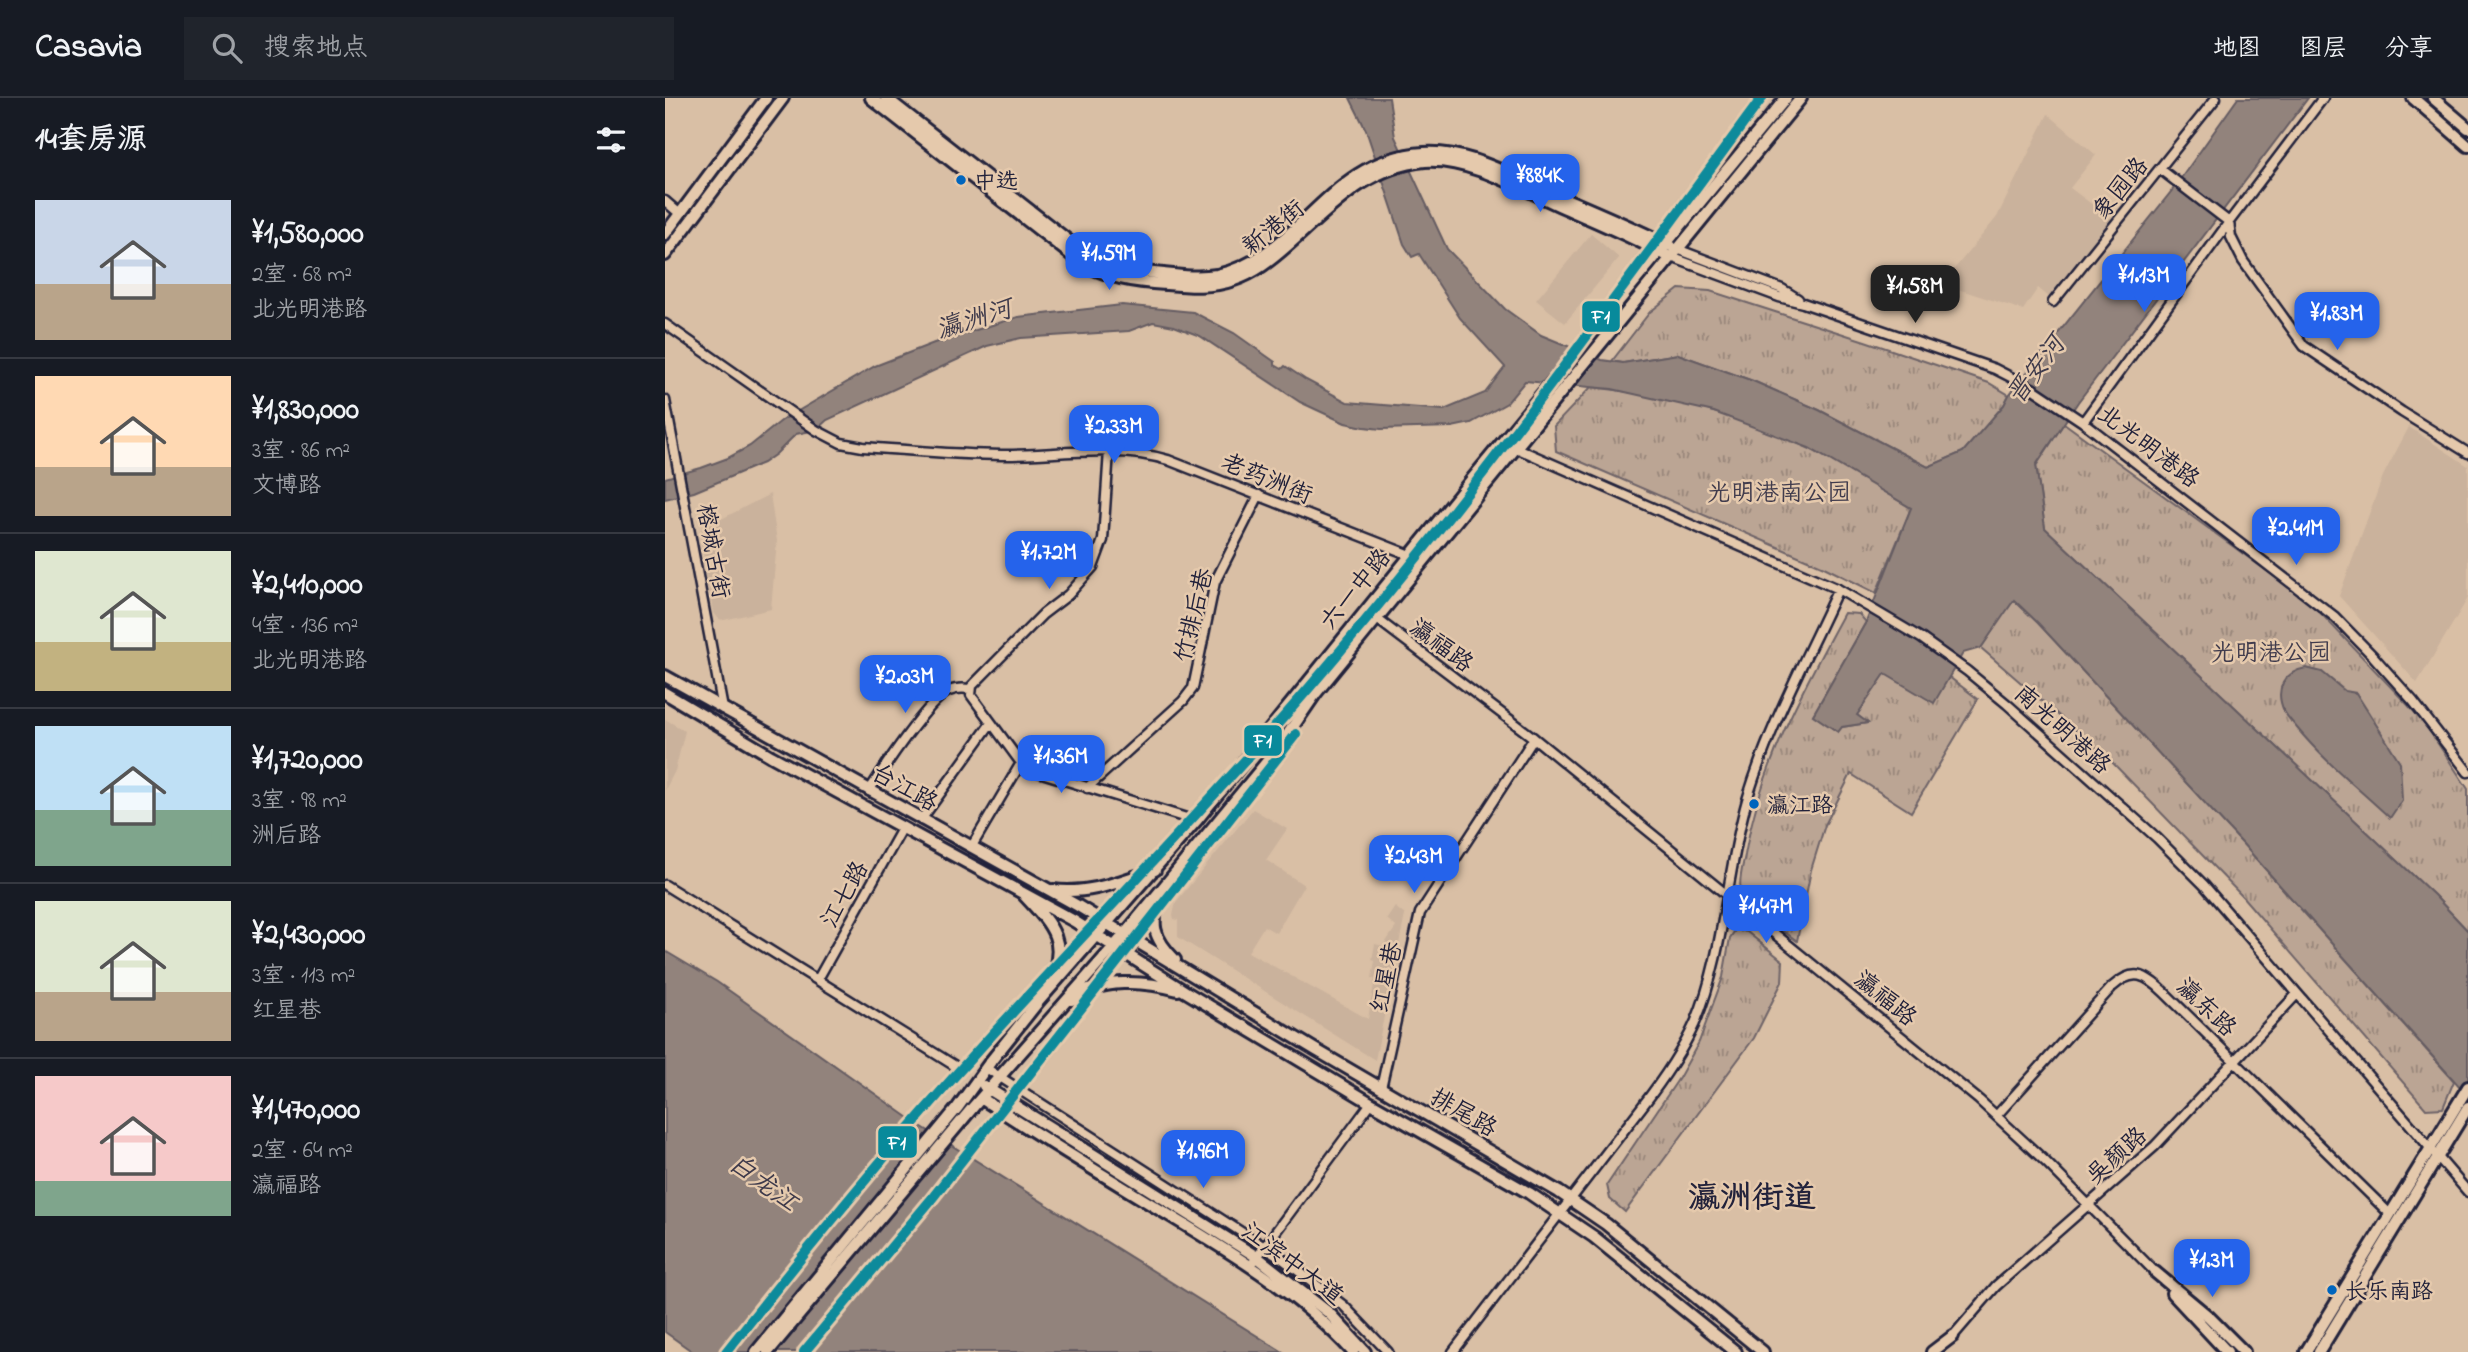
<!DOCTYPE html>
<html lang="zh">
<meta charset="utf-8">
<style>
body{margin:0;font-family:"Indie Flower","LXGW WenKai TC",sans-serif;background:#20242c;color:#f1f3f6;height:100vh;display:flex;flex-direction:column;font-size:26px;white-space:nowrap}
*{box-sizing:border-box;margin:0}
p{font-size:23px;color:#9ea1a6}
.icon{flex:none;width:38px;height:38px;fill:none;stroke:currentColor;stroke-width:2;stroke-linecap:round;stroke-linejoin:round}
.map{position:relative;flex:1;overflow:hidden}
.side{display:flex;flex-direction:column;background:#171b24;width:665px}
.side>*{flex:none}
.price{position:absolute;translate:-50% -60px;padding:0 16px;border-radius:14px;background:#2563eb;color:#fff;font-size:23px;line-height:46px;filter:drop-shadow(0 2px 4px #0008)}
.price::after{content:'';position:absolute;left:50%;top:42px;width:21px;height:16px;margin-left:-10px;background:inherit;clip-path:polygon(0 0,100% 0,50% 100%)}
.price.current{background:#222;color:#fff}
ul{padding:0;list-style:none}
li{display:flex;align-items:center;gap:21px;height:175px;padding:0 35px}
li+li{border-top:2px solid #363941}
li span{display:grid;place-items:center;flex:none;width:196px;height:140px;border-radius:0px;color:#555}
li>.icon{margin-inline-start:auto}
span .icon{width:84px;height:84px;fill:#fffc;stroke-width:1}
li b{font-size:30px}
h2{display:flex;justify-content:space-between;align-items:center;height:84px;padding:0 35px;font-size:30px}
header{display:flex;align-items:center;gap:42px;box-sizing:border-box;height:98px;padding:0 35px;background:#171b24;border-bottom:2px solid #363941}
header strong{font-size:33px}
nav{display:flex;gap:38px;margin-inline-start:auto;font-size:24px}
.search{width:490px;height:63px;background:#20242c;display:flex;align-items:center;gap:18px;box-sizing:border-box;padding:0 24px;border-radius:0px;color:#9ea1a6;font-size:26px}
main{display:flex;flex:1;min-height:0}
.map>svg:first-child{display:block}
</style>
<header>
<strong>Casavia</strong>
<div class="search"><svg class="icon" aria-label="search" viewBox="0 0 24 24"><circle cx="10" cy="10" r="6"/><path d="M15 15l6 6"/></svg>搜索地点</div>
<nav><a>地图</a><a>图层</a><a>分享</a></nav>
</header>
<main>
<section class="side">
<h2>14套房源<svg class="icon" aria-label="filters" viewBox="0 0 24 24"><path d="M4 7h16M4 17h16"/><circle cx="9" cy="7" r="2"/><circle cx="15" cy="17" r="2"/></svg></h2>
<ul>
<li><span style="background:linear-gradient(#c9d6e8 60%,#b9a48a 0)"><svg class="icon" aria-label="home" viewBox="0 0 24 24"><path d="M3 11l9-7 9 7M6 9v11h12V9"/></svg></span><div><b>¥1,580,000</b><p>2室 · 68 m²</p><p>北光明港路</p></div></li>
<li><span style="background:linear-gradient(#ffd9b3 65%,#b9a48a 0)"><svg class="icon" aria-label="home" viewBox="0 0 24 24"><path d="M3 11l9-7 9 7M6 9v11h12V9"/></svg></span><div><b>¥1,830,000</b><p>3室 · 86 m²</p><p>文博路</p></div></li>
<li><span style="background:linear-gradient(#dfe7d0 65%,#c2b280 0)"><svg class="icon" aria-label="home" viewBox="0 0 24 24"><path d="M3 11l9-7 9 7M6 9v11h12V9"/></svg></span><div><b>¥2,410,000</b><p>4室 · 136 m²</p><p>北光明港路</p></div></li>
<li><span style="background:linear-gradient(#bfe0f5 60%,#7fa58c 0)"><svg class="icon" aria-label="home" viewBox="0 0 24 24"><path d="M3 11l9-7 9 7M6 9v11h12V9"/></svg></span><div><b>¥1,720,000</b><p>3室 · 98 m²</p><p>洲后路</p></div></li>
<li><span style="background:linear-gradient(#dfe7d0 65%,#b9a48a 0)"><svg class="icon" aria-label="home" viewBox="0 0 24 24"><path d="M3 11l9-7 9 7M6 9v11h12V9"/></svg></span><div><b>¥2,430,000</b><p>3室 · 113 m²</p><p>红星巷</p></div></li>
<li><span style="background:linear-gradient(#f6c9c9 75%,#7fa58c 0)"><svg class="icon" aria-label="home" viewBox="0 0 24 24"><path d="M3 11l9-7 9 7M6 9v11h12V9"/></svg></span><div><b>¥1,470,000</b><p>2室 · 64 m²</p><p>瀛福路</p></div></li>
</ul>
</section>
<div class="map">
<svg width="1803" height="1254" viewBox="0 0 1803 1254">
<defs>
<pattern id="park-tufts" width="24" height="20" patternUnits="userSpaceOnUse" patternTransform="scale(1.75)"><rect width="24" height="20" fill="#bba594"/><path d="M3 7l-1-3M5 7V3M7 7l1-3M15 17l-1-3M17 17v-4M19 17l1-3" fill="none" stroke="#98867a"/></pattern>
</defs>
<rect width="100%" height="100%" fill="#d9bfa5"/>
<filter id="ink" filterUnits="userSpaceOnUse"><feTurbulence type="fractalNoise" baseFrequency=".0143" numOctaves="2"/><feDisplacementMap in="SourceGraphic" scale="14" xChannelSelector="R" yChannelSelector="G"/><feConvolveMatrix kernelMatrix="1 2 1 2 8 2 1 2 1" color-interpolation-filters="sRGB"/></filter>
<g filter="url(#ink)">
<path fill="#cab29c" d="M 1383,16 L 1431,57 L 1405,90 L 1448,122 L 1390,204 L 1373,190 L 1358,212 L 1277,186 L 1332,119 Z
M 926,136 L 954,160 L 900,225 L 871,202 Z
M 1744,329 L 1803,368 L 1803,500 L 1752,585 L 1674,498 L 1718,378 Z
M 105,396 L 112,443 L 106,511 L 59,522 L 54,521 L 48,514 L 35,436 L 37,431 Z
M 0,621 L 20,633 L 10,673 L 0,692 Z
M 588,711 L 622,731 L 601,762 L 639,787 L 611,835 L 599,828 L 583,854 L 703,921 L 710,881 L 707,880 L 710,863 L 707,862 L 710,846 L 718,848 L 731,829 L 722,821 L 730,809 L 740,817 L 710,962 L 513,839 L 513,822 L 509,821 L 508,817 L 511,804 Z"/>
<path fill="url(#park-tufts)" stroke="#6e6468" stroke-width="2" d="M 1014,191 L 1045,193 L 1200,243 L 1324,285 L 1344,297 L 1339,307 L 1298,354 L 1263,369 L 1154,312 L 1088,283 L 1013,256 L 958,265 L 947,263 L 985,214 Z
M 926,289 C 998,296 1077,319 1143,350 C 1178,367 1212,390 1246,410 L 1211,495 L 1159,469 L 891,353 L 889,328 Z
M 1399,325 L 1647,506 L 1758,623 L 1803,691 L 1803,833 L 1769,797 L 1380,430 L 1371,368 Z
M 1348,501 L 1373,525 L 1577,745 L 1789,983 L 1778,1010 L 1761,1011 L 1577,798 L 1445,662 L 1316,550 Z
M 1179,515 L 1194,516 L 1201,524 L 1148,617 L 1173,634 L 1177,629 L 1202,625 L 1192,617 L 1220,575 L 1268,604 L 1284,579 L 1313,601 L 1246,714 L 1186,676 L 1160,727 L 1146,772 L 1132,843 C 1118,832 1081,811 1076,794 C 1073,783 1078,767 1080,757 C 1095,670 1137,592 1179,515 Z
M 1071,831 L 1082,834 L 1118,863 L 1117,884 L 1089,940 L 960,1114 L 945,1101 L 942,1087 L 1014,980 L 1034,944 L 1058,879 L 1065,840 Z"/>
<path fill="#92837c" stroke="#655c62" stroke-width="2" d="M 685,0 L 724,0 L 730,39 L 782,151 L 840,211 L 876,237 L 937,262 L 958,265 L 1013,256 L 1088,283 L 1154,312 L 1263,369 L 1298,354 L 1339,307 L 1344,297 L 1509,90 L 1573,0 L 1643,0 L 1413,304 L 1371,367 L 1380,430 L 1769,797 L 1803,833 L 1803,998 L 1577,745 L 1373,525 L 1349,502 L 1316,550 L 1298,555 L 1269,605 L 1220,576 L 1192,617 L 1203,625 L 1177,629 L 1173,634 L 1148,617 L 1201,524 L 1246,410 L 1144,350 L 1049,314 L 947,291 L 860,283 L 842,305 L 806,325 L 787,329 L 716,331 L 699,329 L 680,325 L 635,304 L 535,238 L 509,228 L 488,224 L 464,233 L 356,240 L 322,248 L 162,322 L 151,332 L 131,336 L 111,356 L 98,365 L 29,394 L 0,401 L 0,380 L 36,370 L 63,360 L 85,348 L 116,323 L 210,268 L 269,245 L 353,219 L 457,207 L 528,214 L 569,235 L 610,264 L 610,267 L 617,271 L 620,268 L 641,282 L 682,304 L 779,312 L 820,295 L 840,269 L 795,220 L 754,156 L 747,159 L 739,146 L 701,32 Z
M 1641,570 L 1657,574 L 1680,593 L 1691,595 L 1735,664 L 1737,702 L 1725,720 C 1694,691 1659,663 1632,630 C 1628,625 1622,619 1619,613 C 1609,591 1619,574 1641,570 Z
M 0,853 L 52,884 L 254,1027 L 618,1254 L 28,1254 L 0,1234 Z"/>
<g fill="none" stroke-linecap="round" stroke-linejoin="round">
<defs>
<path id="minor" d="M 1495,71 L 1564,124 L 1566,139 L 1578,163 L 1639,248 L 1737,314 L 1803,355
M 0,103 L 15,116
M 1012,151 L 1117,191 L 1133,201
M 1006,159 L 1114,199 L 1138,205 L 1330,271 L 1367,290 L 1418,324 L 1670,519 L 1708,558 L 1748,603 L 1803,674
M 1388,204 L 1551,0
M 0,226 L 151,332 L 176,345 L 198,349 C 244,352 291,357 337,357 C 393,357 449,346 503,362 L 745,457
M 0,302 L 58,611
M 1418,324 L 1564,124 L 1658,0
M 851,350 L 1173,491 L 1256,540 L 1302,573 L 1342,606 L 1492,740 L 1539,787 L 1803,1094
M 444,353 L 438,442 L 428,469 L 403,497 L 378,516 L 307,588 L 306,597 L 356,665 L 364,671 L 531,723
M 712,521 L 869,640 L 1314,1002 L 1381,1064 L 1490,1174
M 422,690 L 518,603 L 528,590 L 550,484 L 594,397
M 204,693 C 218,671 263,602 284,593 C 291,590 298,590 305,591
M 256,722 L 326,625
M 307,748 L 356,665
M 0,787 L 295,971
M 153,881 L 238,729
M 321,970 L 615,1159 L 679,1208 L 723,1254
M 716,990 L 755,815 L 869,640
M 1332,1017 L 1447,889 C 1469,869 1481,877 1499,894 L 1725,1116
M 589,1163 L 706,1005
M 1288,1238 L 1331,1188 L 1490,1048 L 1632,896
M 788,1254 L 976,1010 C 997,983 1016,956 1030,925 C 1060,854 1061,775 1082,702 C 1104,628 1141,561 1173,491"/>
<path id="major" d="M 206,0 L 414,163 C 441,180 470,184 501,186 C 524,188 546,190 569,182 C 590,175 606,162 622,148 C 665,111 699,69 760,63 C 805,60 859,92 900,110 C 934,125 968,139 1001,157
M 221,0 L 414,151 C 441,168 467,173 499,176 C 517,178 534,180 552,177 C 636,159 661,61 759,55 C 801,52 842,76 880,92 C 922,110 965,128 1006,148
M 1748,0 L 1803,48
M 1768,0 L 1803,30
M 0,136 L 101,0
M 0,157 L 118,0
M 0,578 L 413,808 L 651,952 L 894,1094 L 941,1126 L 1098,1254
M 0,595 L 106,658 L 409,823 L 521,894 L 706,1005 L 864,1095 L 929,1139 L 1071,1254
M 388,792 C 424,797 456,783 490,772
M 497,796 C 484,825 488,840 510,862
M 359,797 C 387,827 405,845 383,886
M 407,902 C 435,879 480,883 513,892
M 319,988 L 592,1159 L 664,1215 L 700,1254
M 316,1000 C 376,1039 436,1076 497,1113 C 565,1154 633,1194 688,1254
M 1490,1174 L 1544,1219 L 1579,1254
M 1507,1195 L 1562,1254
M 91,1254 L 293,1009 L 326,963 L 373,904 L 531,723 L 812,375 L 1121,0
M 103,1254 L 309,1008 L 459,837 L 614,649 L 651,595 L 1136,0
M 1267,1254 L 1288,1238
M 1641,1254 L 1803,989
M 1654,1254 L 1803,1009"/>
</defs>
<use href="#minor" stroke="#22223b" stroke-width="13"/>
<use href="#major" stroke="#22223b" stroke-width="16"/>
<use href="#minor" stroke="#e5c9ac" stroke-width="8"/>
<use href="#major" stroke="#e5c9ac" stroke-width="10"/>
<defs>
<path id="metro-1" d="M 61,1254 C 132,1164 204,1075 280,989 C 399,855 526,727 644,590 C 805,402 950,200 1097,0
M 139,1254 L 265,1103 L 631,636"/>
</defs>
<use href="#metro-1" stroke="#e5c9ac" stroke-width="16"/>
<use href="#metro-1" stroke="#088a9b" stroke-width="10"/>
</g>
</g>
<g fill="#0065bd" stroke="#e5c9ac" stroke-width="2.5">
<circle cx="296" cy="82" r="6"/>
<circle cx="1089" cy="706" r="6"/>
<circle cx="1667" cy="1192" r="6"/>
</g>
<g text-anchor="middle" stroke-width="5" stroke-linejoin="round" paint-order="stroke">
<g font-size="22" fill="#22223b" stroke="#e5c9ac" text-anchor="start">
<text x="309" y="90">中选</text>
<text x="1102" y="714">瀛江路</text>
<text x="1680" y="1200">长乐南路</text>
</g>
<g font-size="24" fill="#22223b" stroke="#e5c9ac">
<text transform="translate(1455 90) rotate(-51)" y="8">象园路</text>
<text transform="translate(608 129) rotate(-39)" y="8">新港街</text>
<text transform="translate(1484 348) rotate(37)" y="8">北光明港路</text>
<text transform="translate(602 380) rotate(22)" y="8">老药洲街</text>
<text transform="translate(49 453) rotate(80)" y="8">榕城古街</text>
<text transform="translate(690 491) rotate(-51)" y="8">六一中路</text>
<text transform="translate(528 517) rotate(-76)" y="8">竹排后巷</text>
<text transform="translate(777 547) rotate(37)" y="8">瀛福路</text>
<text transform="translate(1398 631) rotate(42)" y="8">南光明港路</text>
<text transform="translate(240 689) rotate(29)" y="8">台江路</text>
<text transform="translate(179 796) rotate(-61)" y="8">江七路</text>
<text transform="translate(721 879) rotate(-78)" y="8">红星巷</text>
<text transform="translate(1221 900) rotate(39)" y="8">瀛福路</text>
<text transform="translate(1542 909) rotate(44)" y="8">瀛东路</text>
<text transform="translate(799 1014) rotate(30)" y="8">排尾路</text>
<text transform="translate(1451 1057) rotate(-42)" y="8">吴颜路</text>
<text transform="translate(628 1165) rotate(37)" y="8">江滨中大道</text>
</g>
<g font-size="24" fill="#413c4d" stroke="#e5c9ac">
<text x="1114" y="402">光明港南公园</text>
<text x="1606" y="562">光明港公园</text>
</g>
<g font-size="26" font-style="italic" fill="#3e3a4b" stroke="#e5c9ac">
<text transform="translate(309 220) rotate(-17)" y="9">瀛洲河</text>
<text transform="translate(1370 271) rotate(-53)" y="9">晋安河</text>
<text transform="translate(99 1084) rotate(36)" y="9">白龙江</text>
</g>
<g font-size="32" font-weight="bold" fill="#22223b" stroke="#e5c9ac">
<text x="1087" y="1109">瀛洲街道</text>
</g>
</g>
<g stroke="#e5c9ac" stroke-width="2.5">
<rect x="916" y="202" width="40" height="33" rx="7" fill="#088a9b"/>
<rect x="578" y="626" width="40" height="33" rx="7" fill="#088a9b"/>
<rect x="212" y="1027" width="41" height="34" rx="7" fill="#088a9b"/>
</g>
<g font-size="19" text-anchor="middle" font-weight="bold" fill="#fff">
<text x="936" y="225">F1</text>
<text x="598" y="649">F1</text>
<text x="232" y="1051">F1</text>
</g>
</svg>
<b class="price" style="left:875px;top:116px">¥884K</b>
<b class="price" style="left:444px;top:194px">¥1.59M</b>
<b class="price" style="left:1479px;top:216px">¥1.13M</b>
<b class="price current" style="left:1250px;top:227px">¥1.58M</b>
<b class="price" style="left:1672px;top:254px">¥1.83M</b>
<b class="price" style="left:449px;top:367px">¥2.33M</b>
<b class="price" style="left:1631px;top:469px">¥2.41M</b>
<b class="price" style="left:384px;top:493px">¥1.72M</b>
<b class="price" style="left:240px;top:617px">¥2.03M</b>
<b class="price" style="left:396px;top:697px">¥1.36M</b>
<b class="price" style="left:749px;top:797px">¥2.43M</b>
<b class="price" style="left:1101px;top:847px">¥1.47M</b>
<b class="price" style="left:538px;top:1092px">¥1.96M</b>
<b class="price" style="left:1547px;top:1201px">¥1.3M</b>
</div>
</main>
